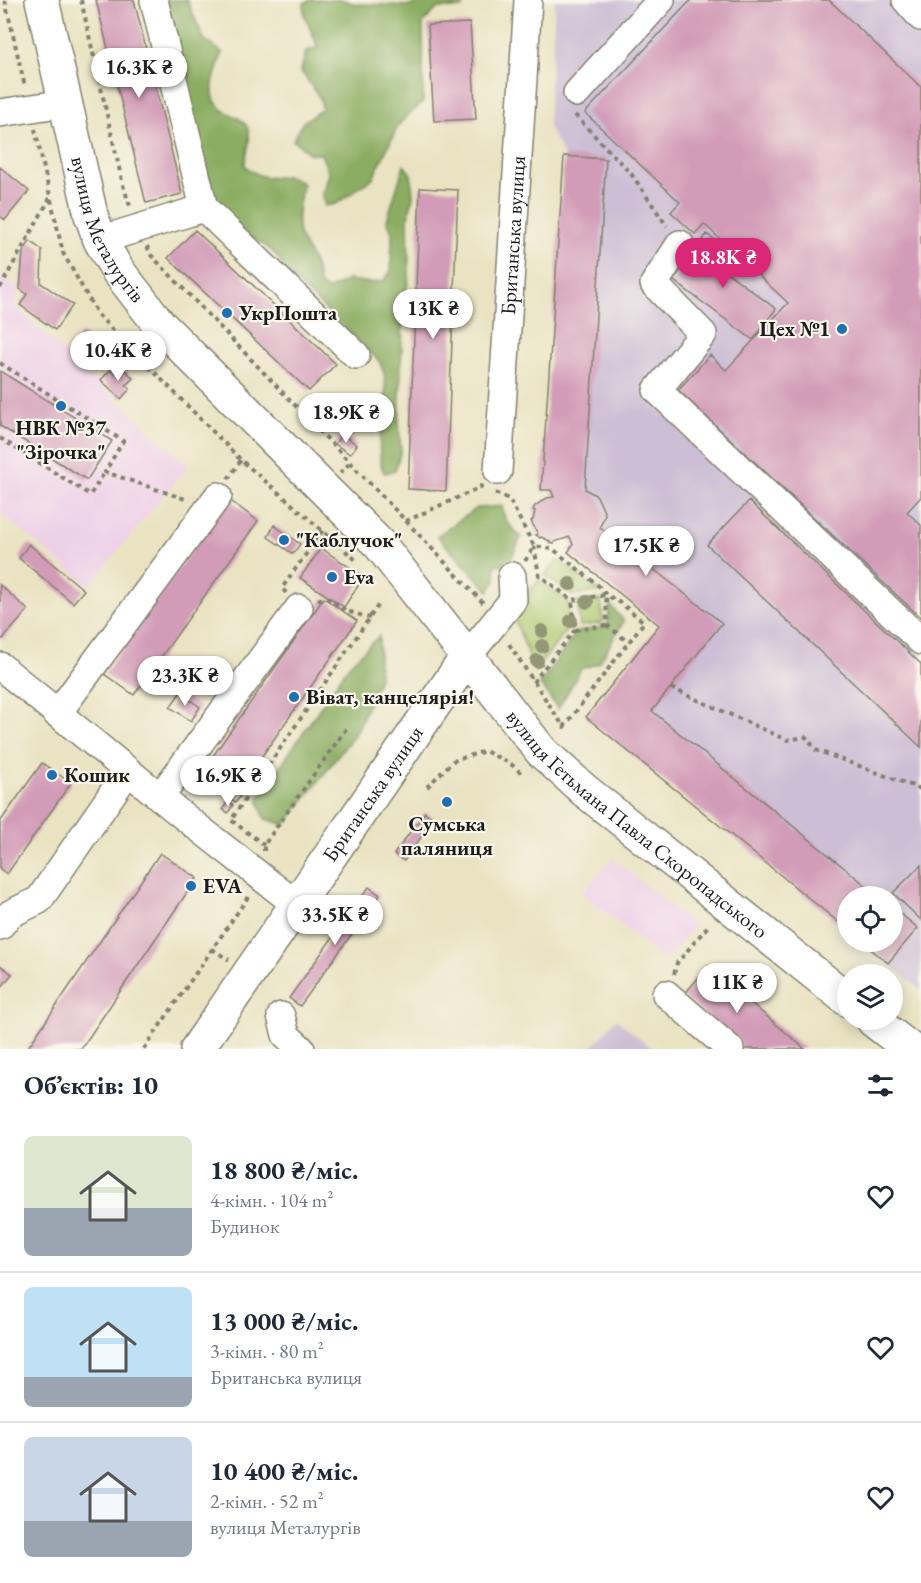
<!DOCTYPE html>
<html lang="uk">
<meta charset="utf-8">
<style>
body{margin:0;font-family:"EB Garamond",serif;background:#f2f2f3;color:#1f2937;height:100vh;display:flex;flex-direction:column;font-size:22px;white-space:nowrap}
*{box-sizing:border-box;margin:0}
p{font-size:20px;color:#747a83}
.icon{flex:none;width:33px;height:33px;fill:none;stroke:currentColor;stroke-width:2;stroke-linecap:round;stroke-linejoin:round}
.map{position:relative;height:1049px;overflow:hidden}
.drawer{display:flex;flex-direction:column;background:#fff;flex:1}
.drawer>*{flex:none}
.buttons{position:absolute;left:837px;top:886px;display:grid;gap:12px}
.buttons a{display:grid;place-items:center;width:66px;height:66px;border-radius:50%;background:#fff;box-shadow:0 3px 15px #0003;font-size:30px}
.price{position:absolute;translate:-50% -51px;padding:0 14px;border-radius:21px;background:#fff;color:#222;font-size:20px;line-height:39px;filter:drop-shadow(0 2px 3px #0008)}
.price::after{content:'';position:absolute;left:50%;top:36px;width:18px;height:14px;margin-left:-9px;background:inherit;clip-path:polygon(0 0,100% 0,50% 100%)}
.price.current{background:#db2777;color:#fff}
ul{padding:0;list-style:none}
li{display:flex;align-items:center;gap:18px;height:150px;padding:0 24px}
li+li{border-top:2px solid #e0e1e3}
li span{display:grid;place-items:center;flex:none;width:168px;height:120px;border-radius:9px;color:#555}
li>.icon{margin-inline-start:auto}
span .icon{width:72px;height:72px;fill:#fffc;stroke-width:1}
li b{font-size:26px}
h2{display:flex;justify-content:space-between;align-items:center;height:72px;padding:0 24px;font-size:26px}
.map>svg:first-child{display:block}
</style>
<div class="map">
<svg width="921" height="1049" viewBox="0 0 921 1049">
<rect width="100%" height="100%" fill="#fbf7ec"/>
<filter id="ink" filterUnits="userSpaceOnUse"><feTurbulence type="fractalNoise" baseFrequency=".0167" numOctaves="2"/><feDisplacementMap in="SourceGraphic" scale="12" xChannelSelector="R" yChannelSelector="G"/><feConvolveMatrix kernelMatrix="1 2 1 2 8 2 1 2 1" color-interpolation-filters="sRGB"/></filter>
<filter id="wash" filterUnits="userSpaceOnUse"><feTurbulence type="fractalNoise" baseFrequency=".008" numOctaves="4" result="noise"/><feDisplacementMap in="SourceGraphic" scale="24" xChannelSelector="R" yChannelSelector="G"/><feGaussianBlur stdDeviation="1.35" result="paint"/><feColorMatrix in="noise" values="0 0 0 0 0 0 0 0 0 0 0 0 0 0 0 0 0 1.4 0 .05"/><feComposite in="paint" operator="in"/></filter>
<g filter="url(#wash)">
<rect width="100%" height="100%" fill="#e9e3c2"/>
<path fill="#eed0e8" d="M 0,274 L 20,289 L 14,306 L 188,466 L 89,586 L 0,513 Z
M 612,858 L 695,926 L 665,961 L 582,893 Z"/>
<path fill="#ccbed4" d="M 555,0 L 921,0 L 921,990 L 862,942 L 892,942 L 892,897 L 848,897 L 847,930 L 586,717 L 659,625 L 568,552 L 573,545 L 570,538 L 554,544 L 549,543 L 549,541 L 541,537 L 540,538 L 536,535 L 538,533 L 531,521 L 533,520 L 534,511 L 533,510 L 535,506 L 547,498 L 554,497 L 551,490 L 541,490 L 564,156 L 548,126 Z
M 616,1019 L 653,1049 L 591,1049 Z"/>
<path fill="#afc96f" stroke="#667246" stroke-width="1.5" d="M 558,560 L 600,591 L 572,595 L 545,575 Z
M 539,580 L 568,601 L 569,627 L 535,671 L 511,610 L 529,609 L 528,594 Z
M 601,600 L 603,623 L 580,626 L 577,602 Z"/>
<path fill="#8bad62" stroke="#54643f" stroke-width="1.5" d="M 158,0 L 187,0 L 204,39 L 222,52 C 220,62 215,73 213,84 C 209,120 246,109 249,133 C 251,144 245,154 245,166 C 250,170 255,174 262,176 C 280,182 283,168 303,184 C 299,200 294,226 302,241 C 310,255 318,267 319,284 L 328,290 L 348,280 L 370,283 L 383,281 L 391,271 L 392,233 L 387,220 L 404,165 L 411,174 L 413,196 L 408,218 L 409,277 L 403,309 L 399,427 L 401,450 L 395,471 L 384,473 C 369,437 398,395 379,361 L 284,270 C 275,246 258,243 239,229 C 230,222 223,212 215,204 Z
M 311,0 L 344,0 L 356,4 L 412,6 L 417,0 L 466,0 L 462,8 L 438,8 L 423,23 L 423,102 L 399,124 L 373,178 L 336,204 L 325,206 L 322,195 L 329,174 L 321,154 L 310,154 L 293,140 L 303,122 L 322,109 L 320,98 L 301,71 L 306,51 L 318,47 L 304,14 L 304,3 Z
M 502,506 C 504,521 511,528 521,537 L 509,564 L 495,565 L 496,580 L 489,591 L 437,536 L 477,508 Z
M 610,605 L 624,621 L 599,663 L 581,669 L 558,709 L 540,684 L 577,632 L 607,626 Z
M 379,636 L 379,678 L 357,731 L 285,825 L 265,819 L 258,799 L 349,665 Z"/>
<g id="blocks">
<path fill="#d29bb7" d="M 96,0 L 134,0 L 182,194 L 146,203 Z
M 691,0 L 829,0 L 921,87 L 921,497 L 907,512 L 921,525 L 921,618 L 678,390 L 710,355 L 726,370 L 788,303 L 704,224 L 695,234 L 671,212 L 680,202 L 585,113 Z
M 470,23 L 476,119 L 434,121 L 428,25 Z
M 564,156 L 606,159 L 585,489 L 597,496 L 605,514 L 600,527 L 722,623 L 652,711 L 880,897 L 848,897 L 848,930 L 586,717 L 659,625 L 568,552 L 573,545 L 570,537 L 554,542 L 554,544 L 549,543 L 550,541 L 541,537 L 540,538 L 536,535 L 538,534 L 531,521 L 533,520 L 535,511 L 533,510 L 535,506 L 547,498 L 554,497 L 551,490 L 541,490 Z
M 0,167 L 29,191 L 5,220 L 0,216 Z
M 420,188 L 458,190 L 446,491 L 408,489 Z
M 195,230 L 336,364 L 309,391 L 168,258 Z
M 707,234 L 731,252 L 720,267 L 776,309 L 753,340 L 673,280 Z
M 30,241 L 42,250 L 41,283 L 73,305 L 55,330 L 20,305 L 27,294 L 20,289 L 23,252 Z
M 82,333 L 98,348 L 87,359 L 72,344 Z
M 121,366 L 133,378 L 126,385 L 130,389 L 121,399 L 101,380 L 110,370 L 114,374 Z
M 0,371 L 112,441 L 87,480 L 0,426 Z
M 342,434 L 357,445 L 350,454 L 335,444 Z
M 228,499 L 258,521 L 134,695 L 104,674 Z
M 749,501 L 921,664 L 921,747 L 707,545 Z
M 274,525 L 300,544 L 293,554 L 268,537 Z
M 29,544 L 84,590 L 73,603 L 19,558 Z
M 321,548 L 364,577 L 344,607 L 300,578 Z
M 0,585 L 28,610 L 3,639 L 0,637 Z
M 324,598 L 357,621 L 243,783 L 210,760 Z
M 180,693 L 200,707 L 191,721 L 170,707 Z
M 42,763 L 71,783 L 7,874 L 0,869 L 0,822 Z
M 235,789 L 242,794 L 236,802 L 229,798 Z
M 228,801 L 233,805 L 228,813 L 223,809 Z
M 425,812 L 434,819 L 404,861 L 394,854 Z
M 160,853 L 197,878 L 154,941 L 81,1049 L 27,1049 Z
M 921,865 L 921,920 L 893,893 Z
M 369,887 L 380,895 L 300,1006 L 289,998 Z
M 892,907 L 918,928 L 888,963 L 862,942 L 892,942 Z
M 0,965 L 12,974 L 0,989 Z
M 708,966 L 805,1049 L 745,1049 L 683,996 Z"/>
</g>
</g>
<g filter="url(#ink)">
<use href="#blocks" fill-opacity="0" stroke="#82806f" stroke-width="1.5"/>
<g fill="none" stroke-linecap="round" stroke-linejoin="round">
<defs>
<g id="minor">
<path d="M 154,0 L 204,208 L 356,355"/>
<path d="M 906,0 L 921,17"/>
<path d="M 577,93 L 661,0"/>
<path d="M 0,113 L 65,103"/>
<path d="M 100,240 L 204,208"/>
<path d="M 680,244 L 654,284 L 703,334 L 657,390 L 921,641"/>
<path id="s1" d="M 498,471 L 528,0"/>
<path d="M 467,657 L 513,600 L 512,576"/>
<path d="M 0,666 L 177,811 L 297,905"/>
<path d="M 57,714 L 218,496"/>
<path d="M 160,797 L 299,608"/>
<path d="M 0,926 L 10,914 L 39,900 L 128,771"/>
<path d="M 666,994 L 730,1049"/>
<path d="M 281,1016 L 286,1035 L 301,1049"/>
</g>
<g id="major">
<path id="s2" d="M 42,0 L 91,215 L 100,240 L 118,271 L 160,325 L 380,545 L 542,752 L 584,790 L 848,1000"/>
<path d="M 873,1020 L 910,1049"/>
<path id="s3" d="M 197,1049 L 467,657"/>
</g>
</defs>
<use href="#minor" stroke="#82806f" stroke-width="30"/>
<use href="#major" stroke="#82806f" stroke-width="36"/>
<path stroke="#82806f" stroke-width="4" stroke-dasharray="4.5 4.5" stroke-linecap="butt" d="M 5,0 L 25,87
M 81,0 L 123,185 L 131,209
M 575,115 L 632,175 L 667,226
M 35,129 L 63,253 L 98,315 L 241,460 L 356,560
M 147,246 L 151,255 L 406,521 L 481,487 L 481,484
M 0,288 L 50,198
M 0,363 L 123,441 L 105,472 L 188,500
M 0,438 L 90,495 L 105,472
M 340,473 L 350,463
M 228,479 L 241,460
M 495,493 L 509,499 L 534,546 L 553,549 L 600,587 L 606,595 L 618,601 L 644,622 L 564,727 L 507,641
M 406,521 L 484,604
M 534,546 L 539,575 L 572,600 L 606,595 L 607,625 L 628,642
M 525,561 L 534,547
M 286,593 L 282,588 L 323,530
M 318,600 L 325,597 L 347,611 L 370,618
M 575,630 L 607,625
M 533,682 L 575,630 L 572,600
M 671,688 L 787,740 L 806,737 L 816,750 L 921,789
M 427,787 L 453,761 L 485,751 L 511,764 L 523,775
M 264,845 L 231,820 L 379,604
M 264,851 L 264,845 L 348,726
M 212,949 L 229,960
M 674,974 L 677,963 L 708,926
M 144,1049 L 250,894"/>
<use href="#minor" stroke="#fff" stroke-width="27"/>
<use href="#major" stroke="#fff" stroke-width="33"/>
</g>
<g fill="#949777">
<circle cx="570" cy="584" r="7"/>
<circle cx="587" cy="602" r="7"/>
<circle cx="571" cy="621" r="7"/>
<circle cx="542" cy="631" r="7"/>
<circle cx="542" cy="646" r="7"/>
<circle cx="537" cy="661" r="7"/>
</g>
</g>
<g fill="#1f6fb2" stroke="#fbf7ec" stroke-width="2">
<circle cx="227" cy="313" r="6"/>
<circle cx="842" cy="329" r="6"/>
<circle cx="61" cy="406" r="6"/>
<circle cx="284" cy="540" r="6"/>
<circle cx="332" cy="577" r="6"/>
<circle cx="294" cy="697" r="6"/>
<circle cx="52" cy="775" r="6"/>
<circle cx="447" cy="802" r="6"/>
<circle cx="191" cy="886" r="6"/>
</g>
<g text-anchor="middle" stroke-width="4.5" stroke-linejoin="round" paint-order="stroke">
<g font-size="21" fill="#1c1c1c" stroke="#fbf7ec">
<text dy="7" stroke="none"><textPath href="#s2" startOffset="240">вулиця Металургів</textPath></text>
<text dy="7" stroke="none"><textPath href="#s1" startOffset="236">Британська вулиця</textPath></text>
<text dy="7" stroke="none"><textPath href="#s3" startOffset="310">Британська вулиця</textPath></text>
<text dy="7" stroke="none"><textPath href="#s2" startOffset="1044">вулиця Гетьмана Павла Скоропадського</textPath></text>
</g>
<g font-size="21" font-weight="bold" fill="#1c1c1c" stroke="#fbf7ec" text-anchor="start">
<text x="239" y="320">УкрПошта</text>
<text x="830" y="336" text-anchor="end">Цех №1</text>
<text x="61" y="435" text-anchor="middle">НВК №37<tspan x="61" dy="24">"Зірочка"</tspan></text>
<text x="296" y="547">"Каблучок"</text>
<text x="344" y="584">Eva</text>
<text x="306" y="704">Віват, канцелярія!</text>
<text x="64" y="782">Кошик</text>
<text x="447" y="831" text-anchor="middle">Сумська<tspan x="447" dy="24">паляниця</tspan></text>
<text x="203" y="893">EVA</text>
</g>
</g>
</svg>
<div class="buttons">
<a><svg class="icon" aria-label="locate" viewBox="0 0 24 24"><circle cx="12" cy="12" r="6"/><path d="M12 2v4M12 18v4M2 12h4M18 12h4"/></svg></a>
<a><svg class="icon" aria-label="layers" viewBox="0 0 24 24"><path d="M12 4l9 5-9 5-9-5zM3 14l9 5 9-5"/></svg></a>
</div>
<b class="price" style="left:139px;top:99px">16.3K ₴</b>
<b class="price current" style="left:723px;top:289px">18.8K ₴</b>
<b class="price" style="left:433px;top:340px">13K ₴</b>
<b class="price" style="left:118px;top:382px">10.4K ₴</b>
<b class="price" style="left:346px;top:444px">18.9K ₴</b>
<b class="price" style="left:646px;top:577px">17.5K ₴</b>
<b class="price" style="left:185px;top:707px">23.3K ₴</b>
<b class="price" style="left:228px;top:807px">16.9K ₴</b>
<b class="price" style="left:335px;top:946px">33.5K ₴</b>
<b class="price" style="left:737px;top:1014px">11K ₴</b>
</div>
<section class="drawer">
<h2>Об’єктів: 10<svg class="icon" aria-label="filters" viewBox="0 0 24 24"><path d="M4 7h16M4 17h16"/><circle cx="9" cy="7" r="2"/><circle cx="15" cy="17" r="2"/></svg></h2>
<ul>
<li><span style="background:linear-gradient(#dfe7d0 60%,#9aa5b1 0)"><svg class="icon" aria-label="home" viewBox="0 0 24 24"><path d="M3 11l9-7 9 7M6 9v11h12V9"/></svg></span><div><b>18 800 ₴/міс.</b><p>4-кімн. · 104 m²</p><p>Будинок</p></div><svg class="icon" aria-label="heart" viewBox="0 0 24 24"><path d="M12 20l-8-8c-3-5 5-10 8-4 3-6 11-1 8 4z"/></svg></li>
<li><span style="background:linear-gradient(#bfe0f5 75%,#9aa5b1 0)"><svg class="icon" aria-label="home" viewBox="0 0 24 24"><path d="M3 11l9-7 9 7M6 9v11h12V9"/></svg></span><div><b>13 000 ₴/міс.</b><p>3-кімн. · 80 m²</p><p>Британська вулиця</p></div><svg class="icon" aria-label="heart" viewBox="0 0 24 24"><path d="M12 20l-8-8c-3-5 5-10 8-4 3-6 11-1 8 4z"/></svg></li>
<li><span style="background:linear-gradient(#c9d6e8 70%,#9aa5b1 0)"><svg class="icon" aria-label="home" viewBox="0 0 24 24"><path d="M3 11l9-7 9 7M6 9v11h12V9"/></svg></span><div><b>10 400 ₴/міс.</b><p>2-кімн. · 52 m²</p><p>вулиця Металургів</p></div><svg class="icon" aria-label="heart" viewBox="0 0 24 24"><path d="M12 20l-8-8c-3-5 5-10 8-4 3-6 11-1 8 4z"/></svg></li>
</ul>
</section>
